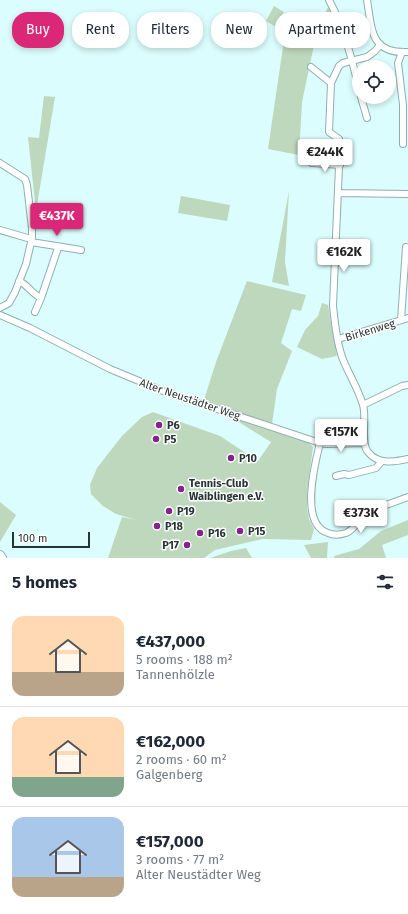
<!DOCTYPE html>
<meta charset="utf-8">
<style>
body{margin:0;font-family:"Fira Sans",sans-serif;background:#f2f2f3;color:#1f2937;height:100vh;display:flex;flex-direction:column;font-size:15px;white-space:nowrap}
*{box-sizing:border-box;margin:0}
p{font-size:13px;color:#747a83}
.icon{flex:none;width:22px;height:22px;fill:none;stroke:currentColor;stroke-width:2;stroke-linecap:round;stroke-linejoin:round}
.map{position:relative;height:558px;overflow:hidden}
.sheet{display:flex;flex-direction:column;background:#fff;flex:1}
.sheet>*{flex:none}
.hud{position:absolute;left:12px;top:12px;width:384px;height:36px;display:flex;gap:8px}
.tools{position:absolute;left:352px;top:60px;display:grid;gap:8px}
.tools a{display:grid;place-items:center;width:44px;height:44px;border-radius:50%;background:#fff;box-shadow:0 2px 6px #0003;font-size:20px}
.scale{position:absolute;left:12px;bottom:10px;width:78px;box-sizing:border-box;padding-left:4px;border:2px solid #273434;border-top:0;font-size:11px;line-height:14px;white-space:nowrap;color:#273434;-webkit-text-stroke:3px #fff;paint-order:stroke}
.price{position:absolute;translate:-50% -34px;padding:0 9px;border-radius:4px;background:#fff;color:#222;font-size:13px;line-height:26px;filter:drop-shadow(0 1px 2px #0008)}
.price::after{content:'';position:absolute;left:50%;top:24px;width:12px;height:9px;margin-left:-6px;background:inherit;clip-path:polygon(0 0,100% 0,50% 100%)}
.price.current{background:#db2777;color:#fff}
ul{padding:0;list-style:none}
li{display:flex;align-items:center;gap:12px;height:100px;padding:0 12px}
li+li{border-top:1px solid #e0e1e3}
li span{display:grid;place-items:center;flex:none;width:112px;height:80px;border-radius:12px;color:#555}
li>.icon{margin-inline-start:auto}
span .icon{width:48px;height:48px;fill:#fffc;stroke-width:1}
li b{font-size:17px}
h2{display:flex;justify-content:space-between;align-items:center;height:48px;padding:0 12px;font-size:17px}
.chip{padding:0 14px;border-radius:16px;background:#fff;box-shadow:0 2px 6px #0003;font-size:14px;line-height:36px}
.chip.current{background:#db2777;color:#fff}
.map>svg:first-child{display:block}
</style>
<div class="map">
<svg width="408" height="558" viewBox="0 0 408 558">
<rect width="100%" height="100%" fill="#dbfdfd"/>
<path fill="#bdd8bc" d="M 330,3 L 338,24 L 320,34 L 314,45 L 302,102 L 299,155 L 268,149 L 284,40 L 275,32 L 286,12 L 316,31 Z
M 274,6 L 284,12 L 276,27 L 266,21 Z
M 44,96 L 55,97 L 36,211 L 28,137 L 39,138 Z
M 289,191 L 285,262 L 289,286 L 272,282 Z
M 181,196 L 230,205 L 227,221 L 178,213 Z
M 247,281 L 306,295 L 301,311 L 292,309 L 281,343 L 292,351 L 277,389 L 272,424 L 203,403 L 216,362 Z
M 322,303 L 328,305 L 337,356 L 322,359 L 297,347 L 305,330 L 318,316 Z
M 153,412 L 220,436 L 258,461 L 271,442 L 229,416 L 309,443 L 313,447 L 307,492 L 307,508 L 309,519 L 314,529 L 311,540 L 263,539 L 215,550 L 204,558 L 108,558 L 122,517 L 136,520 L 116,514 L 103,506 L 91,494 L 90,485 L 97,468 L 122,436 L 142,417 Z
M 0,502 L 16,515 L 0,542 Z
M 408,520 L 408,535 L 382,545 L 386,558 L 334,558 L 334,556 L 359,549 L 381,531 Z
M 328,542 L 327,558 L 311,558 L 304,545 Z
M 246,548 L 252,558 L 210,558 L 231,551 Z"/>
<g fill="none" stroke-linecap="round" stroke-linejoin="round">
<defs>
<path id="minor" d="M 329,0 C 344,28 352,59 359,89
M 367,0 C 372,29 370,54 408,52
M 380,45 L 375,51 L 367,57 L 343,63 L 339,66 L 331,83 L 329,132 L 339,139 L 340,143 L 333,306 C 335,323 336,340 342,357 C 348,373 358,388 363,405 C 367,418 360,443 368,452 C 378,465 395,462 408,459
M 402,52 L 398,63 L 403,105 L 403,144
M 311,67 L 331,83
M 361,97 L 367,118
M 0,163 L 25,179 L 27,185 L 32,228 L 32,238 L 26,264 L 15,292 L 9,303 L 0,308
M 312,163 L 340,165
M 338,193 L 408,194
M 0,230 L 31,239
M 31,242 L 81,250
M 19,281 C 28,285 32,294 41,298 L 57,251 L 58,247
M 35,312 L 41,298
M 0,315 L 30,328 L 110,369 L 163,391 L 320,443 L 327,444 L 364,443
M 401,320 L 406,247
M 338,339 L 408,318
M 363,405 L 402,386 L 408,385
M 320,443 C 315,463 299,524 328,533 C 333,535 340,535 346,533 C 356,529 359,518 367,512 L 408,497
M 336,476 L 344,474 L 349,475 L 376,468 L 382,461"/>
<path id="tertiary" d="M 0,555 L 2,558"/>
</defs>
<use href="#minor" stroke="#8fafaf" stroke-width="8"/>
<use href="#tertiary" stroke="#8fafaf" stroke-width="10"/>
<use href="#minor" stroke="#fff" stroke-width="6"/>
<use href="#tertiary" stroke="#fff" stroke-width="8"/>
</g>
<g fill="#85238d" stroke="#fff" stroke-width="1.5">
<circle cx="159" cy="425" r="4"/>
<circle cx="156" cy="439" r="4"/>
<circle cx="231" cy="458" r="4"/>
<circle cx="181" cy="489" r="4"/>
<circle cx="169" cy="511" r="4"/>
<circle cx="157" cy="526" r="4"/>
<circle cx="240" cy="531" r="4"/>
<circle cx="200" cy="533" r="4"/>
<circle cx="187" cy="545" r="4"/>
</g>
<g text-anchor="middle" stroke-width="3" stroke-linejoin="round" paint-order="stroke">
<g font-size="11" fill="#273434" stroke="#fff">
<text transform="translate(370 330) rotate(-17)" y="4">Birkenweg</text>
<text transform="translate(190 399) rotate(19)" y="4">Alter Neustädter Weg</text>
</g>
<g font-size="11" font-weight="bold" fill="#273434" stroke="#fff" text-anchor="start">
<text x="167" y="429">P6</text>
<text x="164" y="443">P5</text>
<text x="239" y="462">P10</text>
<text x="189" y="487">Tennis-Club<tspan x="189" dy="13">Waiblingen e.V.</tspan></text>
<text x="177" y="515">P19</text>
<text x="165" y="530">P18</text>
<text x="248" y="535">P15</text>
<text x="208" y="537">P16</text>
<text x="179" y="549" text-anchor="end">P17</text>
</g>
</g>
</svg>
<div class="tools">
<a><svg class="icon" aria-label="locate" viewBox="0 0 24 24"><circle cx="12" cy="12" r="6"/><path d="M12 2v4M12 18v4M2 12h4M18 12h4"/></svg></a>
</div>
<div class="scale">100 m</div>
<b class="price" style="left:325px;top:173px">€244K</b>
<b class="price current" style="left:57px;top:237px">€437K</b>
<b class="price" style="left:344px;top:273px">€162K</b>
<b class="price" style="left:341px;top:453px">€157K</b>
<b class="price" style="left:361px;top:534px">€373K</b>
<div class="hud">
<a class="chip current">Buy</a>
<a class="chip">Rent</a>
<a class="chip">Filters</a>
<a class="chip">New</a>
<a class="chip">Apartment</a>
</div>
</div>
<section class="sheet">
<h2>5 homes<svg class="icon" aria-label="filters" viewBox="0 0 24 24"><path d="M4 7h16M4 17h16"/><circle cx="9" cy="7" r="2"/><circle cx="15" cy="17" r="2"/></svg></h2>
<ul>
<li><span style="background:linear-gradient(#ffd9b3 70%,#b9a48a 0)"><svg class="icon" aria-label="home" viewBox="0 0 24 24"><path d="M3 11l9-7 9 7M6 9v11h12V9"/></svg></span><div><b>€437,000</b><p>5 rooms · 188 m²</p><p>Tannenhölzle</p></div></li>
<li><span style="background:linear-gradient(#ffd9b3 75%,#7fa58c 0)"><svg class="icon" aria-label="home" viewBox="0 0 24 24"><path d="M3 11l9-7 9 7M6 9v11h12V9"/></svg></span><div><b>€162,000</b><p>2 rooms · 60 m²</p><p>Galgenberg</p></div></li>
<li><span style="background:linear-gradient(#a9c7e8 75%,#b9a48a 0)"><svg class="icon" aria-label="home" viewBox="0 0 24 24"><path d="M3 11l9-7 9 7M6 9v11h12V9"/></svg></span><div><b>€157,000</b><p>3 rooms · 77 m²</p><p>Alter Neustädter Weg</p></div></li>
</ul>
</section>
